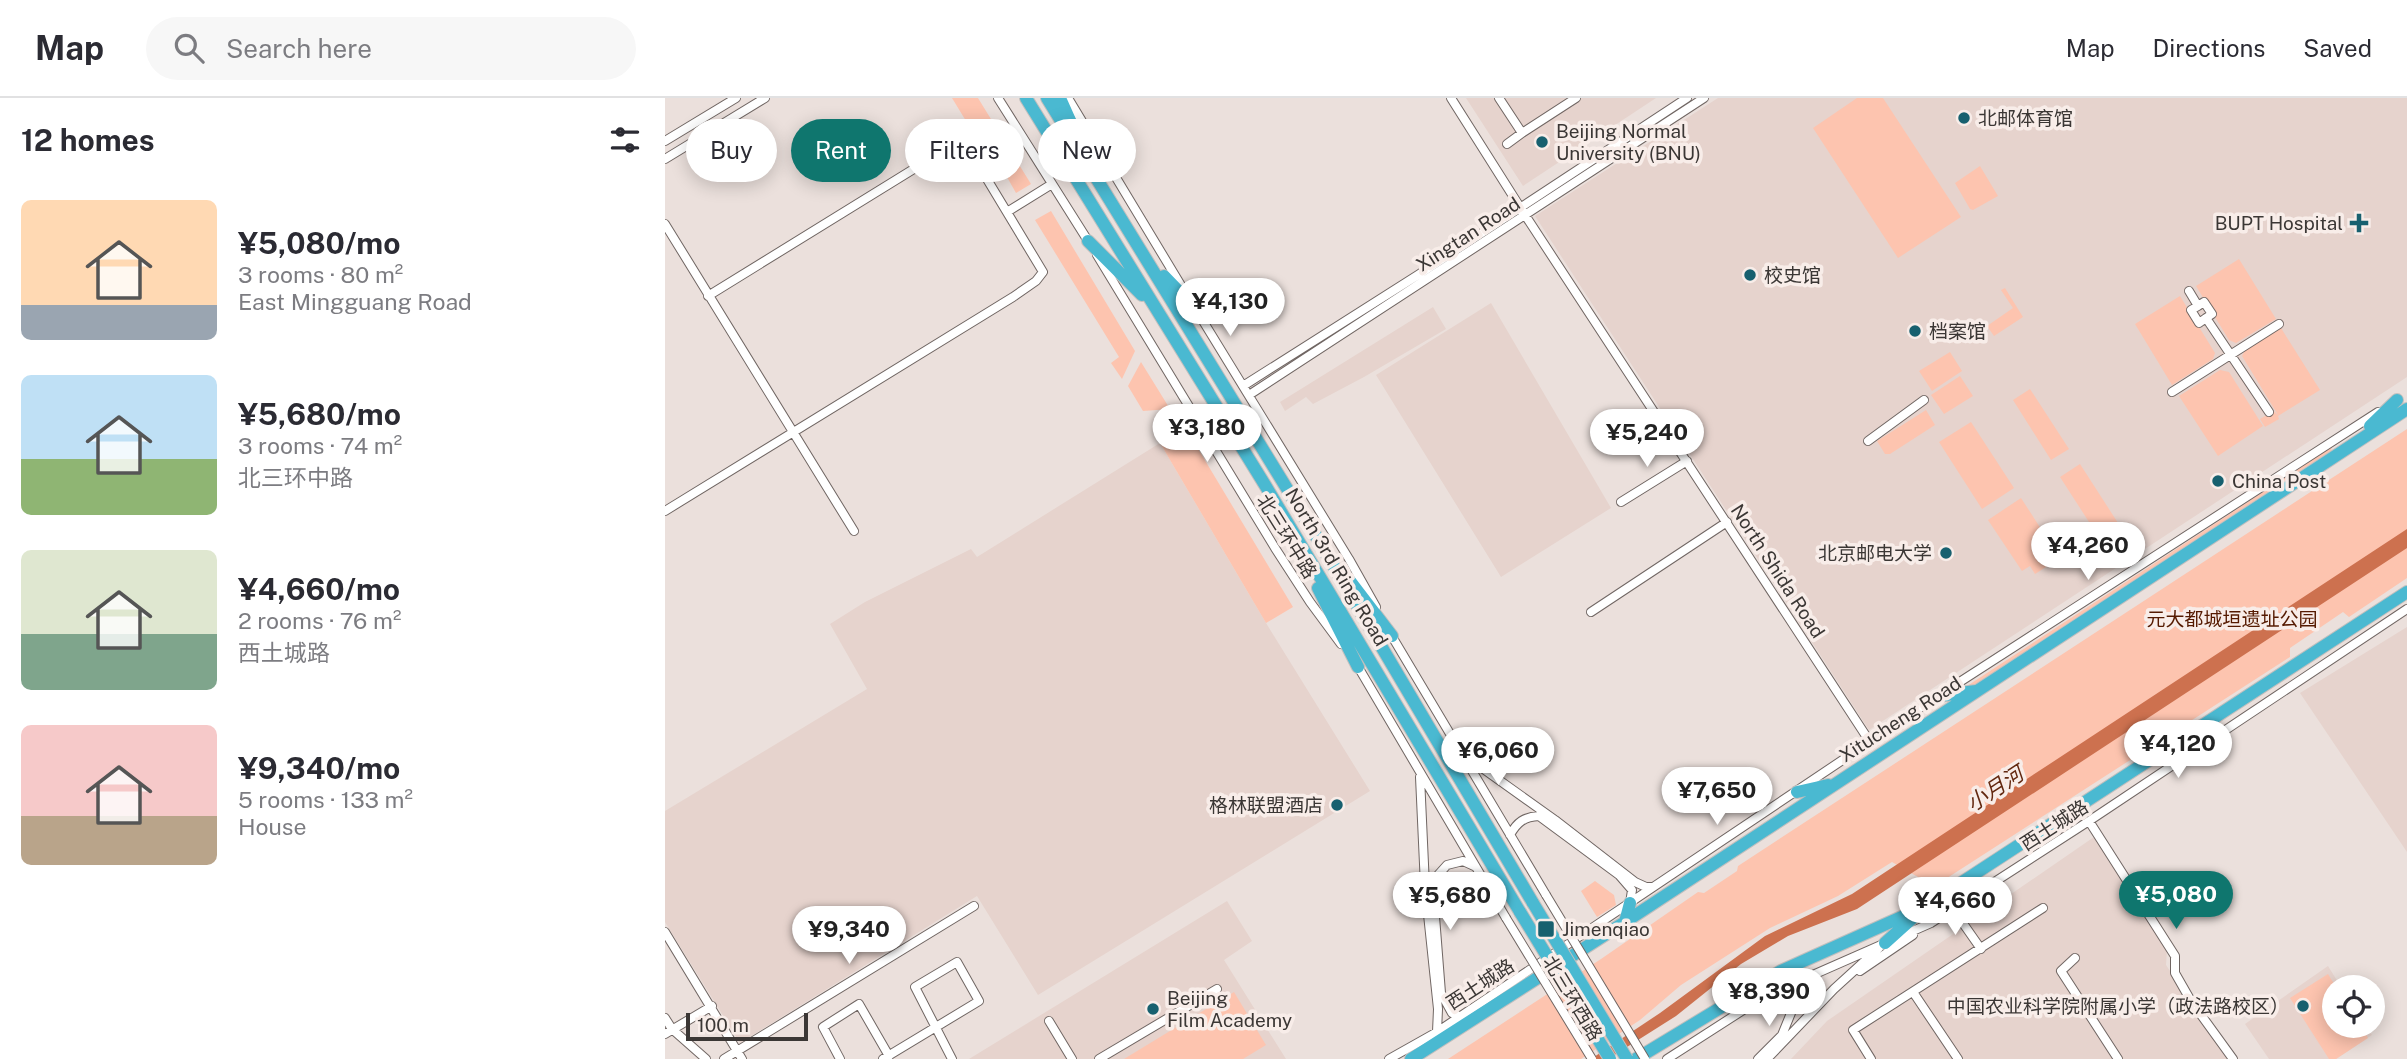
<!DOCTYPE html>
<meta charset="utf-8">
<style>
body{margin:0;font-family:"Public Sans","Noto Sans SC",sans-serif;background:#f7f7f7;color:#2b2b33;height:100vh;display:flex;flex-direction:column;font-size:26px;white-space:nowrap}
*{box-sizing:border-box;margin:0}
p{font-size:23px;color:#7c7c81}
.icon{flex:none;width:38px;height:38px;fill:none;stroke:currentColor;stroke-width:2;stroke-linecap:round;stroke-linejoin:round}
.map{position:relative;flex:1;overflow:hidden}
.side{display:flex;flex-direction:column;background:#fff;width:665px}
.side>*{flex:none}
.banner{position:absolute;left:21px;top:21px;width:665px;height:63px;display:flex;gap:14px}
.tools{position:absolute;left:1657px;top:877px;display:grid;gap:14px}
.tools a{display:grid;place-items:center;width:63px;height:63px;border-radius:50%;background:#fff;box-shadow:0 4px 18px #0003;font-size:35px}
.scale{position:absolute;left:21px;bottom:18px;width:122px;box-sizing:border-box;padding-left:7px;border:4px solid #3b3735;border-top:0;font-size:19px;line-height:24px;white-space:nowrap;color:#3b3735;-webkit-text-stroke:5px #f8ede9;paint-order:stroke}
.price{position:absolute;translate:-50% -60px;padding:0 16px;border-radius:24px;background:#fff;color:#222;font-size:23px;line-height:46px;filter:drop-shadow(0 2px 4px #0008)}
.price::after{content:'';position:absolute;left:50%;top:42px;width:21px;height:16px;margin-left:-10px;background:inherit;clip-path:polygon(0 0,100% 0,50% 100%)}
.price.selected{background:#0f766e;color:#fff}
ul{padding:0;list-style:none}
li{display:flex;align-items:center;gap:21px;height:175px;padding:0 21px}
li span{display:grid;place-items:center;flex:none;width:196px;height:140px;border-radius:10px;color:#555}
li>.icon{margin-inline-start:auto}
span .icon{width:84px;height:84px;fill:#fffc;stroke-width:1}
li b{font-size:30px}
h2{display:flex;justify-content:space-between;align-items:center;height:84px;padding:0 21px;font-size:30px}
.chip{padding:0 24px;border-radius:32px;background:#fff;box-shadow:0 4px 18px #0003;font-size:24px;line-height:63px}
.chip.selected{background:#0f766e;color:#fff}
header{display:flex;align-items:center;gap:42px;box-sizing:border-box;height:98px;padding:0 35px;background:#fff;border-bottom:2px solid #e1e1e2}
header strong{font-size:33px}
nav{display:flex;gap:38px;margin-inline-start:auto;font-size:24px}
.search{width:490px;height:63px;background:#f7f7f7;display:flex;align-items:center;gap:18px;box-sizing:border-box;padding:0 24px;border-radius:38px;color:#7c7c81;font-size:26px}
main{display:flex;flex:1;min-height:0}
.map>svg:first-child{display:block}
</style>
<header>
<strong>Map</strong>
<div class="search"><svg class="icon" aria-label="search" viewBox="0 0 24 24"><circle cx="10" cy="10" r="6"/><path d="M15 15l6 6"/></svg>Search here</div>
<nav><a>Map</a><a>Directions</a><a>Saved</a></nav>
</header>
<main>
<section class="side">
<h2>12 homes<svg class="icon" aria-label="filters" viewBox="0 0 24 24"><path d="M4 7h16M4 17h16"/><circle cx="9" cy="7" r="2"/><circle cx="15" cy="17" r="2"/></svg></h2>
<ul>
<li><span style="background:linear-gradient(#ffd9b3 75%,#9aa5b1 0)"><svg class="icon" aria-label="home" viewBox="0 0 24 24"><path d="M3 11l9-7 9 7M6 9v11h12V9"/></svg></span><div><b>¥5,080/mo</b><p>3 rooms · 80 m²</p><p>East Mingguang Road</p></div></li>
<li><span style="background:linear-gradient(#bfe0f5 60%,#8fb573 0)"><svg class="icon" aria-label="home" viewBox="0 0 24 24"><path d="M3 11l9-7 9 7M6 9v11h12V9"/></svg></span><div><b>¥5,680/mo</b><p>3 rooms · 74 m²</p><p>北三环中路</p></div></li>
<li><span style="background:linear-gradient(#dfe7d0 60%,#7fa58c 0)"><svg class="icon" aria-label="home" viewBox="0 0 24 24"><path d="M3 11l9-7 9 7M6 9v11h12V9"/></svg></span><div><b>¥4,660/mo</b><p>2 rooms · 76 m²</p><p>西土城路</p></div></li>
<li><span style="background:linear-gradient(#f6c9c9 65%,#b9a48a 0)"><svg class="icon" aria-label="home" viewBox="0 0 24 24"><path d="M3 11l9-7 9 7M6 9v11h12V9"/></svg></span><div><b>¥9,340/mo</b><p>5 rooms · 133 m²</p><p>House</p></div></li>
</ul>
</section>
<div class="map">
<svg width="1742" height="961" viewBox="0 0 1742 961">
<rect width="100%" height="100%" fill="#ebe0dc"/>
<path fill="#e6d3cd" d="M 801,0 L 991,0 L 858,88 Z
M 1053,0 L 1742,0 L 1742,279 L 1204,632 L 870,118 Z
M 826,205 L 946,410 L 836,479 L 711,277 Z
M 768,209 L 781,231 L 699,279 L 648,306 L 641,299 L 620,313 L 615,304 Z
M 495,345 L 601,525 L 705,693 L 373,897 L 312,798 L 75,945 L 0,824 L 0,713 L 202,591 L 165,526 L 200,504 L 306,451 L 312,459 Z
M 1742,529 L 1742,754 L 1635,595 Z
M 1429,739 L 1502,852 L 1501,867 L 1564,961 L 1126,961 L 1162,923 Z
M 562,803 L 587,843 L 559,862 L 621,961 L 304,961 Z
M 1663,868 L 1676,889 L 1670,889 L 1670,928 L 1701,928 L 1707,937 L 1671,961 L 1604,961 L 1580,926 Z"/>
<path fill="#fdc4af" d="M 287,0 L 313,0 L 366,86 L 351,95 L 342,79 L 337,82 Z
M 1192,0 L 1218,0 L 1296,119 L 1233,160 L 1148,30 Z
M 1315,68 L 1333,98 L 1308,112 L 1305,111 L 1290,85 Z
M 386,113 L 470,253 L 457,281 L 446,265 L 454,259 L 370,122 Z
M 1574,161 L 1611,221 L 1571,245 L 1564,242 L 1531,188 Z
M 1340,190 L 1358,219 L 1329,238 L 1322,228 L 1348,210 L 1336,192 Z
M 1515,198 L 1550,255 L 1548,261 L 1507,287 L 1470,226 Z
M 1616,230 L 1655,292 L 1613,318 L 1614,321 L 1600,329 L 1595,321 L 1609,313 L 1613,317 L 1577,258 L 1580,252 Z
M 1285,254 L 1297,273 L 1267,293 L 1254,273 Z
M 476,264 L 505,311 L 478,313 L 463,288 Z
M 1555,272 L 1564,274 L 1598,328 L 1553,358 L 1514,298 Z
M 1295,278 L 1308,298 L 1279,316 L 1266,297 Z
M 1365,291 L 1404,351 L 1386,362 L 1348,302 Z
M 1261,312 L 1270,327 L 1225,356 L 1220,356 L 1212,343 Z
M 1306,324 L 1349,390 L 1317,411 L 1274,344 Z
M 520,329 L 628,509 L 601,525 L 495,345 Z
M 1742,331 L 1742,480 L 1684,519 L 1678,514 L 1625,550 L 1625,559 L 1279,782 L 1261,790 L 1253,779 L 1227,764 L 1173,798 L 1105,830 L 1016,887 L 975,922 L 916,961 L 783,961 L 936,861 L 1033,794 L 1039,795 L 1072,773 L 1073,768 Z
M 1667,349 L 1666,353 L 1644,367 L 1303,592 L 1296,592 Z
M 1415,366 L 1453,425 L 1433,438 L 1395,379 Z
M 1356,400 L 1395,460 L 1370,476 L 1365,468 L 1357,473 L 1323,422 Z
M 930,783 L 949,797 L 951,807 L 932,819 L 916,793 Z
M 1663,876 L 1671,889 L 1670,889 L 1670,928 L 1696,928 L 1703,940 L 1671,961 L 1664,961 L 1625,900 Z
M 569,894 L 601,947 L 578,961 L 459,961 Z"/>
<path fill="#cd714f" d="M 1742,431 L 1742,450 L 1192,811 L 1123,838 L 1076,866 L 1011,918 L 943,961 L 926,961 L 995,915 L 1100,838 L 1187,796 Z"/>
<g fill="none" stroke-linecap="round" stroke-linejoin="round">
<defs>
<path id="minor" d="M 333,0 L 425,146
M 403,0 L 520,194
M 786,0 L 860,117 L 1205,644
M 834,0 L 857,35 L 911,0
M 0,43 L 71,0
M 842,46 L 857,35
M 0,61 L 100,0
M 342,114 L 387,86
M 0,126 L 189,433
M 432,157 L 610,450 L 645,504 L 676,546
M 1524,193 L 1533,208 L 1539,204 L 1547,216 L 1541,220 L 1604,314
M 527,205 L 684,461 L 711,509
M 1533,208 L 1526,212 L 1534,225 L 1541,220
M 578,288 L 753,177 L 1022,0
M 1507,294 L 1614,226
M 584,297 L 1039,0
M 1203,343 L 1259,302
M 956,404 L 1022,363
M 0,413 L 348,199 L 371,183 L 378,174 L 302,48 L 297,47 L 273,56 L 43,198
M 926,514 L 1062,424
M 725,535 L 881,797
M 692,567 L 841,820
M 799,657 L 890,722 L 970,784 L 981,789 L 988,789
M 755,679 L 760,788 L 773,911 L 772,934
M 1424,723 L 1510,858 L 1510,875 L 1526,903 L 1568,961
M 845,737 C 852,724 859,719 874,718 L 954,777 L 967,792 L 965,805
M 1288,811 L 1316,851
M 0,834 L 77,961
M 1410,860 L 1396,873 L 1453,961
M 1195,873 L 1248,837
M 1248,894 L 1293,961
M 794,918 L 787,915 L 776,895 L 768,793 L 773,777 L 782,767 L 798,763 L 809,768
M 0,920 L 7,931 L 41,961
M 384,923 L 407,961
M 0,936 L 47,908
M 59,961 L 309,808
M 175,961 L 158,929 L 194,906 L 224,958
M 218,961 L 314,903 L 292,864 L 250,889 L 287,961
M 434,961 L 552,891
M 724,961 L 772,934 L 1273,598 L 1713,314
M 1002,961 L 1100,898 L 1266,825 L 1424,723 L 1742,511
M 1093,961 L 1117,937 L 1126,915 C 1120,903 1113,901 1100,898
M 1102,961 L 1169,891 L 1214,850
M 1206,961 L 1188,932 L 1378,810"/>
<path id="highway" d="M 361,0 L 600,387 L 855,814
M 382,0 L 648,433 L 868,805
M 395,0 L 407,27
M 423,143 L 477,197
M 499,178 L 528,208
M 1705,328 L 1732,302
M 685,483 L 727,538
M 653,490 L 693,569
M 1273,598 L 1311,593
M 1132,694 L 1163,687
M 960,824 L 965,805
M 1220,845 L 1251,817
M 1079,894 L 1100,898
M 746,961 L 960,824 L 1742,311
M 971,961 L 1116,873 L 1259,809 L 1742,494"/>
</defs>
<use href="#minor" stroke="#706663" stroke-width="10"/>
<use href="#highway" stroke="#c0bfbe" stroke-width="14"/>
<use href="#minor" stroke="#fff" stroke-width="8"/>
<use href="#highway" stroke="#4ab9d1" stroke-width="12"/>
<defs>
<path id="minor-bridge" d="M 881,797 L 980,961
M 841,820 L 927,961"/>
<path id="highway-bridge" d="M 868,805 L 962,961
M 855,814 L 945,961"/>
</defs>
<use href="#minor-bridge" stroke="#706663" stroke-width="10" stroke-linecap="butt"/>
<use href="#highway-bridge" stroke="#c0bfbe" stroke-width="14" stroke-linecap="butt"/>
<use href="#minor-bridge" stroke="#fff" stroke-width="8"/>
<use href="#highway-bridge" stroke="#4ab9d1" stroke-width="12"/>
</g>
<g fill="#17606f" stroke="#f8ede9" stroke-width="2.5">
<circle cx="1299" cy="20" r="7"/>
<circle cx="877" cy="44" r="7"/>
<path d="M1690.5 114.5h7v7h7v7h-7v7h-7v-7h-7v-7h7z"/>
<circle cx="1085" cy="177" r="7"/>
<circle cx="1250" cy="233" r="7"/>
<circle cx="1553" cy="383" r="7"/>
<circle cx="1281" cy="455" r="7"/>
<circle cx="672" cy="707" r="7"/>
<rect x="872" y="822" width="18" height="18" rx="3.5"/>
<circle cx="1638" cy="908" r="7"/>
<circle cx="488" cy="911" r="7"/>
</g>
<g text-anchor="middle" stroke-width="7" stroke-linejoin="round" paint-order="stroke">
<g font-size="19" fill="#3b3735" stroke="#f8ede9" text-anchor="start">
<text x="1313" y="27">北邮体育馆</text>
<text x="891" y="40">Beijing Normal<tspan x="891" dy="22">University (BNU)</tspan></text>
<text x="1678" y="132" text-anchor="end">BUPT Hospital</text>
<text x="1099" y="184">校史馆</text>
<text x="1264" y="240">档案馆</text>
<text x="1567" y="390">China Post</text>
<text x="1267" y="462" text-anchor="end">北京邮电大学</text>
<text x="658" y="714" text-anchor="end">格林联盟酒店</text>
<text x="897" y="838">Jimenqiao</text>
<text x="502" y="907">Beijing<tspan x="502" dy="22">Film Academy</tspan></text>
<text x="1624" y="915" text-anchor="end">中国农业科学院附属小学（政法路校区）</text>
</g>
<g font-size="19" fill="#3b3735" stroke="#f8ede9">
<text transform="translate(803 136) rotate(-33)" y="7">Xingtan Road</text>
<text transform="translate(622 438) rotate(58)" y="7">北三环中路</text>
<text transform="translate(672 469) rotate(59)" y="7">North 3rd Ring Road</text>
<text transform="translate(1113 473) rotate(57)" y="7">North Shida Road</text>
<text transform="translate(1235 621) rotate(-33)" y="7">Xitucheng Road</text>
<text transform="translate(1389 727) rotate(-33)" y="7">西土城路</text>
<text transform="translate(815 886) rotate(-33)" y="7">西土城路</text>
<text transform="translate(908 900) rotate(59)" y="7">北三环西路</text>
</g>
<g font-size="19" fill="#551a01" stroke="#f8ede9">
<text x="1567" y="528">元大都城垣遗址公园</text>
</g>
<g font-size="21" font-style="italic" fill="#632810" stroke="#f8ede9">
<text transform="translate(1330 691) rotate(-33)" y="7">小月河</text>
</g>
</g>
</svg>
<div class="tools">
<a><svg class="icon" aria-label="locate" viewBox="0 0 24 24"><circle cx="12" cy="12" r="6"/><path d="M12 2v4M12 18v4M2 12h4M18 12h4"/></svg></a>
</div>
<div class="scale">100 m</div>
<b class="price" style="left:565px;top:240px">¥4,130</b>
<b class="price" style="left:542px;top:366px">¥3,180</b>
<b class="price" style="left:982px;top:371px">¥5,240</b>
<b class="price" style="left:1423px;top:484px">¥4,260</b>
<b class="price" style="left:1513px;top:682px">¥4,120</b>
<b class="price" style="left:833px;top:689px">¥6,060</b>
<b class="price" style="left:1052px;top:729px">¥7,650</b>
<b class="price selected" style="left:1511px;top:833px">¥5,080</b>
<b class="price" style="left:785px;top:834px">¥5,680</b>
<b class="price" style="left:1290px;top:839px">¥4,660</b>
<b class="price" style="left:184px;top:868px">¥9,340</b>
<b class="price" style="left:1104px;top:930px">¥8,390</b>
<div class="banner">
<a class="chip">Buy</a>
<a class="chip selected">Rent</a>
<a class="chip">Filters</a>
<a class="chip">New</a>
</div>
</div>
</main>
